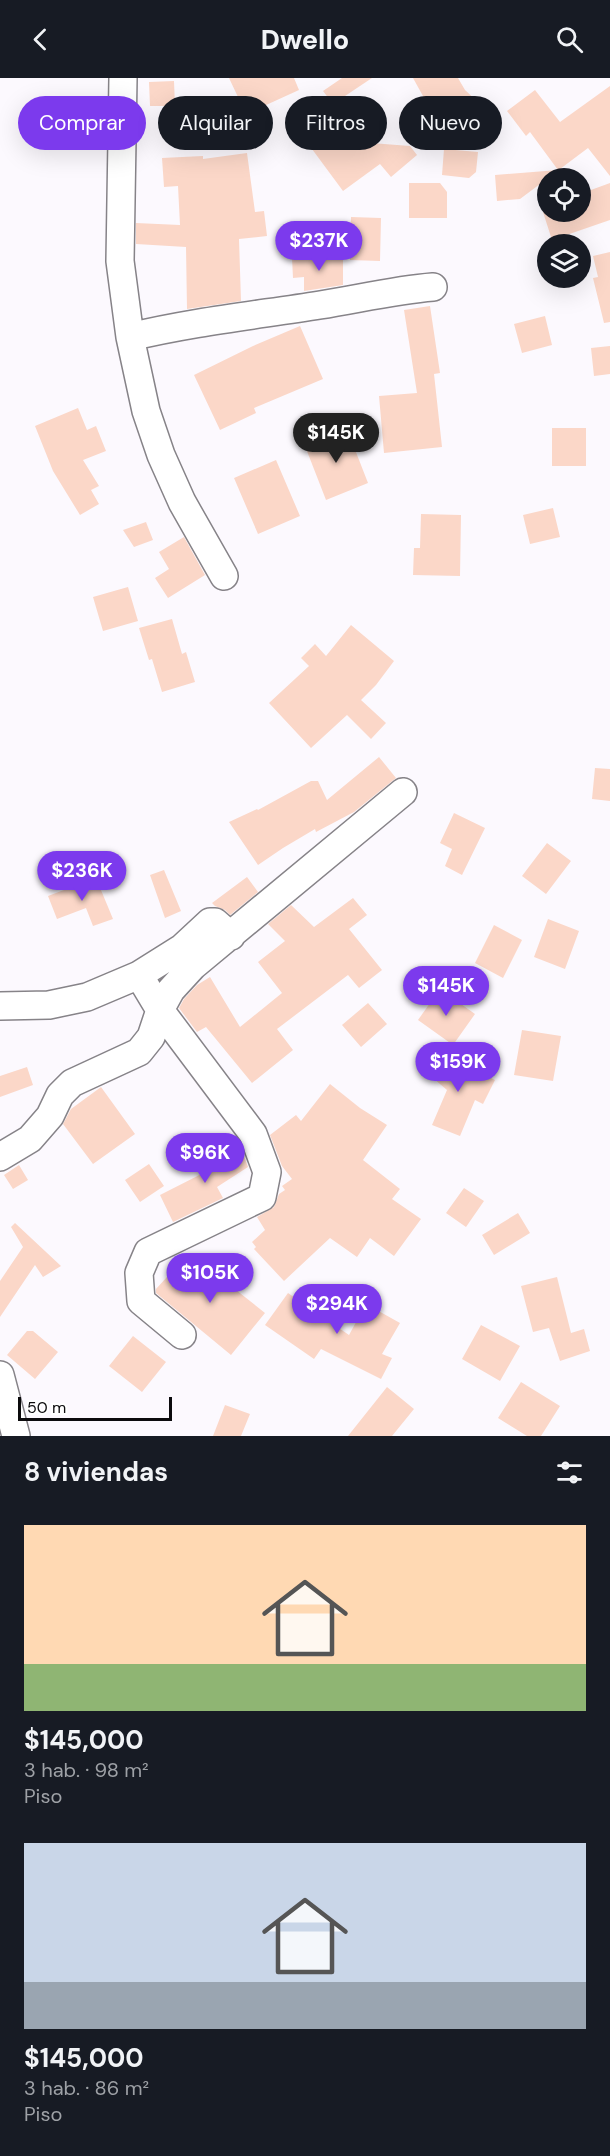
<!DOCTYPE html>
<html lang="es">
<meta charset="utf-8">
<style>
body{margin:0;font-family:"DM Sans",sans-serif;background:#20242c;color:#f1f3f6;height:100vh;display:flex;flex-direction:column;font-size:22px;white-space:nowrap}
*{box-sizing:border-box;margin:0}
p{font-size:20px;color:#9ea1a6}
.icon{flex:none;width:33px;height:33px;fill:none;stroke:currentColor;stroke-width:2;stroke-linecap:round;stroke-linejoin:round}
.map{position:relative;height:1358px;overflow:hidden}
.details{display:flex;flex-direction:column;background:#171b24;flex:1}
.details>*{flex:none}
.hud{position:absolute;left:18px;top:18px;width:574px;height:54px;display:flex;gap:12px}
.tools{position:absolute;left:537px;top:90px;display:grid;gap:12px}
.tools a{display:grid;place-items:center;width:54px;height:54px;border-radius:50%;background:#171b24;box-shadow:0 6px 24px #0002;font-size:30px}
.scale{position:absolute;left:18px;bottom:15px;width:154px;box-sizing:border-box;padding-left:6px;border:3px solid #0c0b0d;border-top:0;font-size:16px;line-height:21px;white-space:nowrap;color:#0c0b0d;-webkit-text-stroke:4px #fff;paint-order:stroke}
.price{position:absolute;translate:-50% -51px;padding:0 14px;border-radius:21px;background:#7c3aed;color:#fff;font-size:20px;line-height:39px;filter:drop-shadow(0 2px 3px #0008)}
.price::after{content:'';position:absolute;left:50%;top:36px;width:18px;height:14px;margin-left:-9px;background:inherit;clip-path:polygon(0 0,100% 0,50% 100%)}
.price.active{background:#222;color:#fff}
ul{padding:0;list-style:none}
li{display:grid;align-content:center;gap:12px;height:318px;padding:0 24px}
li span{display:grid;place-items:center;height:186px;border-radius:0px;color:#555}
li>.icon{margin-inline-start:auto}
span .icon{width:108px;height:108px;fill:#fffc;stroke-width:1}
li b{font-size:26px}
h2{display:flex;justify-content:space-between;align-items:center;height:72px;padding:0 24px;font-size:26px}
.chip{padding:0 21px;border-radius:27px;background:#171b24;box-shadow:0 6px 24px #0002;font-size:21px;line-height:54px}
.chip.active{background:#7c3aed;color:#fff}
header{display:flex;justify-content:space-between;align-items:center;height:78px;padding:0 24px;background:#171b24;font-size:27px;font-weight:800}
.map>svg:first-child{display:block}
</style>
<header><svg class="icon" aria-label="back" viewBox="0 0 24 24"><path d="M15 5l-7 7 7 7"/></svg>Dwello<svg class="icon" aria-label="search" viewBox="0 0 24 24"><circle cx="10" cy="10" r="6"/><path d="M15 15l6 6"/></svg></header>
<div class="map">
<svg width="610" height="1358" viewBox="0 0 610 1358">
<rect width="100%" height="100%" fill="#fcf9fe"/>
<path fill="#fbd7c8" d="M 229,0 L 294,0 L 299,12 L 246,36 Z
M 342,0 L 372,0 L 333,26 L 323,13 Z
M 413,0 L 458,0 L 465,12 L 496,41 L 475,63 L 447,36 L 447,29 L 433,36 Z
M 174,3 L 175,28 L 150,28 L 149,4 Z
M 610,8 L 610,98 L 588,70 L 520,121 L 497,123 L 495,97 L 558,92 L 530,54 L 526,58 L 507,33 L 535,12 L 560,44 Z
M 342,44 L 362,72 L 371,65 L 410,68 L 417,77 L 391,99 L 380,86 L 343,113 L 309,67 Z
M 444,71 L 478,74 L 476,94 L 469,100 L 442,97 Z
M 247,75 L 255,134 L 264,133 L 267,158 L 239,161 L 241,223 L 187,231 L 186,169 L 136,166 L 136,145 L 180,147 L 178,108 L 164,109 L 162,80 L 203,78 L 203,81 Z
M 409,105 L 440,105 L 447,114 L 447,140 L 409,140 Z
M 610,105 L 610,142 L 552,162 L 543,134 L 580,134 L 580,116 Z
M 351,139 L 381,140 L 380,183 L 350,182 Z
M 610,174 L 610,244 L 604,245 L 593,200 L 598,199 L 593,178 Z
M 343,179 L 343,207 L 304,213 L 304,199 L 293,200 L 292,180 Z
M 430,228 L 440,295 L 434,296 L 442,369 L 384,375 L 379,318 L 417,315 L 404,232 Z
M 545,238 L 552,267 L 522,275 L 514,246 Z
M 300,248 L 323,301 L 254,330 L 256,335 L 220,352 L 194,297 L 253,268 Z
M 610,268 L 610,296 L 594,298 L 591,270 Z
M 78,330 L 87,352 L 96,348 L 106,373 L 83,382 L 99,408 L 91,412 L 99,426 L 80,437 L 53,393 L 35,348 Z
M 552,350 L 586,350 L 586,388 L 552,388 Z
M 347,351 L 368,405 L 326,422 L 305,368 Z
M 276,382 L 300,438 L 258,456 L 234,400 Z
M 553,430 L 560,459 L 530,466 L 523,437 Z
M 421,436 L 461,437 L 460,498 L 413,497 L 414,470 L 420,470 Z
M 146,444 L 153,462 L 134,469 L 123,452 Z
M 184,459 L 205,497 L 168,520 L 155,500 L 169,491 L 159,474 Z
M 128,509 L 138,543 L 103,553 L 93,519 Z
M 172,541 L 182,576 L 186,574 L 195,604 L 162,614 L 152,581 L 149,582 L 139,550 Z
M 351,547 L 394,583 L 376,607 L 361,622 L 386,645 L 371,661 L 347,637 L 311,670 L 269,625 L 309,588 L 301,580 L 315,566 L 326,578 Z
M 379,679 L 396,700 L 354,734 L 316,754 L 315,751 L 283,770 L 258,787 L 229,744 L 257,731 L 258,732 L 311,703 L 318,703 L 327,722 Z
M 595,690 L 610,691 L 610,723 L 592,721 Z
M 454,735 L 485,750 L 462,797 L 445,788 L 452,771 L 440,765 Z
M 547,765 L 571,783 L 546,816 L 522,798 Z
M 164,792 L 181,833 L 165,840 L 150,797 Z
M 247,799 L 258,814 L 230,837 L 225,832 L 215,828 L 212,825 Z
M 96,800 L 113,841 L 93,848 L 86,830 L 57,841 L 48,818 Z
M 353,820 L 367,837 L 349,851 L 382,892 L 359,910 L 348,897 L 277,951 L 293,972 L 252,1005 L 206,949 L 197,954 L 179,930 L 184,921 L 197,907 L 210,899 L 240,949 L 282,915 L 258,884 L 285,863 L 268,846 L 291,827 L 314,849 Z
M 548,841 L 579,853 L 565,891 L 534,879 Z
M 494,847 L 522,862 L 503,900 L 475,885 Z
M 440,911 L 475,936 L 453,967 L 418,942 Z
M 368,925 L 387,946 L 361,969 L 342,947 Z
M 522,952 L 561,958 L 553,1003 L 514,997 Z
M 442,976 L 495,1002 L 483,1026 L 475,1022 L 460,1058 L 432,1047 L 447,1012 L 426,994 Z
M 27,989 L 33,1007 L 0,1019 L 0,998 Z
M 330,1006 L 360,1030 L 387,1047 L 363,1082 L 400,1111 L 392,1121 L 421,1141 L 394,1178 L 370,1160 L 357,1179 L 330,1160 L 284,1203 L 254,1171 L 256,1169 L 252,1164 L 265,1152 L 257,1139 L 274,1129 L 279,1116 L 285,1112 L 282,1108 L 292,1101 L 282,1088 L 270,1057 L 296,1037 L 301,1043 Z
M 101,1009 L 135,1056 L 93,1086 L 63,1046 L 71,1031 Z
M 234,1057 L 239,1064 L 248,1089 L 217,1109 L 223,1120 L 173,1144 L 160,1117 L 229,1082 L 218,1067 Z
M 149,1086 L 164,1108 L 140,1124 L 125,1102 Z
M 19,1087 L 28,1102 L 13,1111 L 4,1097 Z
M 464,1110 L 484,1123 L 466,1149 L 446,1135 Z
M 518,1135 L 530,1155 L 494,1177 L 482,1157 Z
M 15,1145 L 61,1188 L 43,1199 L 35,1187 L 0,1239 L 0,1203 L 23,1169 L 11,1149 Z
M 188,1176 L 229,1211 L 231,1208 L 265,1235 L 231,1277 L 156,1215 L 156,1211 Z
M 557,1199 L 571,1255 L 584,1251 L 590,1273 L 560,1283 L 549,1250 L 533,1254 L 521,1208 Z
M 288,1215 L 349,1257 L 366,1226 L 400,1245 L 382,1276 L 392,1280 L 381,1301 L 321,1271 L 314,1281 L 265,1247 Z
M 481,1247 L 520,1268 L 500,1303 L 462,1281 Z
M 27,1253 L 33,1253 L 58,1274 L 35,1301 L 7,1277 Z
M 133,1258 L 166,1284 L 142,1314 L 109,1288 Z
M 521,1304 L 560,1328 L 541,1358 L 527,1358 L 498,1340 Z
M 387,1309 L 414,1331 L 392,1358 L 348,1358 Z
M 225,1327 L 250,1336 L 241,1358 L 213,1358 Z"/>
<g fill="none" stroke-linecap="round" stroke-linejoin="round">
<defs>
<path id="minor" d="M 123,0 L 120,183 L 130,259 L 146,333 L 161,377 L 182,424 L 224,498
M 130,259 C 192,244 257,237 320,227 C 358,221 395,212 433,209
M 139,897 L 160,932 L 253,1056 L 267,1094 L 262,1119 L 148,1174 L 139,1195 L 141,1223 L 182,1257
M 0,928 L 49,927 L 87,919 L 139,897 L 182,870 L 210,844 L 215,844 L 231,858
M 0,1079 L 30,1061 L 50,1038 L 60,1017 L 72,1005 L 139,974 L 151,959 L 160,932 L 171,912 L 193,888 L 403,714
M 0,1297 L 16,1358"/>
</defs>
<use href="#minor" stroke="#868388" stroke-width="30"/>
<use href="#minor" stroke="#fff" stroke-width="27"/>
</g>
</svg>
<div class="tools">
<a><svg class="icon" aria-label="locate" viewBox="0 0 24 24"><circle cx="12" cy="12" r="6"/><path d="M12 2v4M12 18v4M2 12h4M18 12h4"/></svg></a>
<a><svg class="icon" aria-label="layers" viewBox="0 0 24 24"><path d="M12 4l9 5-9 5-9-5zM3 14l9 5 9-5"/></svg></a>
</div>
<div class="scale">50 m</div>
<b class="price" style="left:319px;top:194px">$237K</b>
<b class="price active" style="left:336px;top:386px">$145K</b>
<b class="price" style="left:82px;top:824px">$236K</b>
<b class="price" style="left:446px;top:939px">$145K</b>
<b class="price" style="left:458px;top:1015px">$159K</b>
<b class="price" style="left:205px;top:1106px">$96K</b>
<b class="price" style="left:210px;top:1226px">$105K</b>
<b class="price" style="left:337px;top:1257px">$294K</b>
<div class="hud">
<a class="chip active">Comprar</a>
<a class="chip">Alquilar</a>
<a class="chip">Filtros</a>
<a class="chip">Nuevo</a>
</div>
</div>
<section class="details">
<h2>8 viviendas<svg class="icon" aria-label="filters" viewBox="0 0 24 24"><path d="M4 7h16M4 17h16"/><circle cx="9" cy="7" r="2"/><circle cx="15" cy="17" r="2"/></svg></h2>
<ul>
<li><span style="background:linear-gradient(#ffd9b3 75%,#8fb573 0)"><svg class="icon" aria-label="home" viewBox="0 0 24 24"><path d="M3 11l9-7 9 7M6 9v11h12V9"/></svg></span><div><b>$145,000</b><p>3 hab. · 98 m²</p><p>Piso</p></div></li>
<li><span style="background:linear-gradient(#c9d6e8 75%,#9aa5b1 0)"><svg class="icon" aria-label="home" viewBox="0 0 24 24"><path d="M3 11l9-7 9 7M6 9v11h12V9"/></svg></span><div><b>$145,000</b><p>3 hab. · 86 m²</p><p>Piso</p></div></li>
</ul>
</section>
